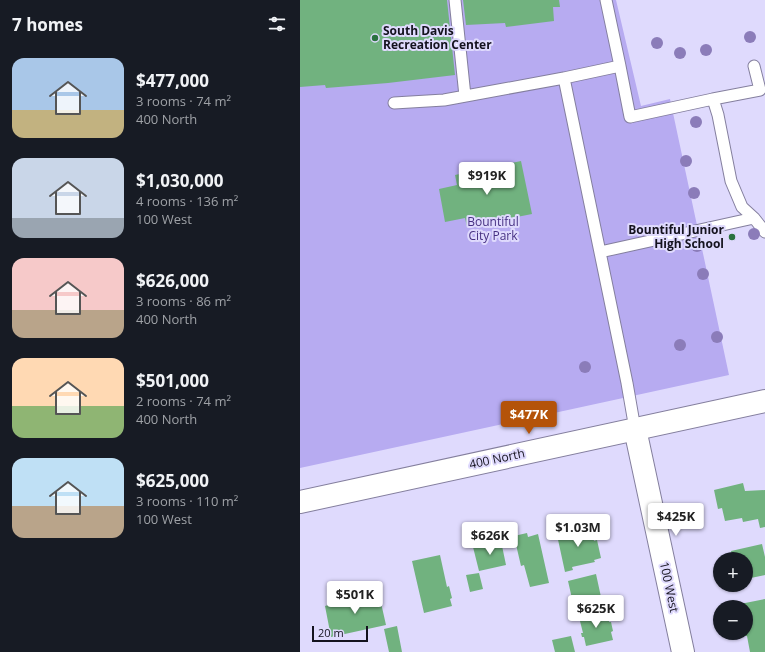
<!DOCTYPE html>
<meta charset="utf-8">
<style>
body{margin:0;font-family:"Open Sans",sans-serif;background:#242831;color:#f1f3f6;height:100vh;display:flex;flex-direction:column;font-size:15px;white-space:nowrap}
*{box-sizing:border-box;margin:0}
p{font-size:13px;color:#9ea1a6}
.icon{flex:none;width:22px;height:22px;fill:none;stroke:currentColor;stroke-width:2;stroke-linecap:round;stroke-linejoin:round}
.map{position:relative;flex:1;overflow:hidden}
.details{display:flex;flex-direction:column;background:#171b24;width:300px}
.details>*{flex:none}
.controls{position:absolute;left:413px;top:552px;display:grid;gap:8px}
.controls a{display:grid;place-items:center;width:40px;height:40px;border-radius:50%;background:#171b24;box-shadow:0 1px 3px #0004;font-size:20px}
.scale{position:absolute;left:12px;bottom:10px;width:56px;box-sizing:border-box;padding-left:4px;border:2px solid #14121e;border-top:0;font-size:11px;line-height:14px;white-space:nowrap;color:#14121e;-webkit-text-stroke:3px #dfdafd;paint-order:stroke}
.price{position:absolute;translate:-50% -34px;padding:0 9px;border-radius:4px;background:#fff;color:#222;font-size:13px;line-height:26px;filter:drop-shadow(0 1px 2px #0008)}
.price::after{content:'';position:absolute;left:50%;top:24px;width:12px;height:9px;margin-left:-6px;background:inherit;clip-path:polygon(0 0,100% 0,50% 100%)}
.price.on{background:#b45309;color:#fff}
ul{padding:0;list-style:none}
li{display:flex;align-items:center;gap:12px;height:100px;padding:0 12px}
li span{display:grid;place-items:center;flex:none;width:112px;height:80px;border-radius:12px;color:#555}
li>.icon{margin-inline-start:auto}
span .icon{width:48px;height:48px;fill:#fffc;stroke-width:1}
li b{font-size:17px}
h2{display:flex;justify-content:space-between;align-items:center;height:48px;padding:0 12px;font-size:17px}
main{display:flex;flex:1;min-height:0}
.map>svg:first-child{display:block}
</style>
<main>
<section class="details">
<h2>7 homes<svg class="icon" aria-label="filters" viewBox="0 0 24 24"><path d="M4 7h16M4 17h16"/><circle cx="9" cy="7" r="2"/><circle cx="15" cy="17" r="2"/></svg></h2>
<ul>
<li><span style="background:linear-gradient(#a9c7e8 65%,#c2b280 0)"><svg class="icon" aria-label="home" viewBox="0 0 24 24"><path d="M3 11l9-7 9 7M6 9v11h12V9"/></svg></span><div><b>$477,000</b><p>3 rooms · 74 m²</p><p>400 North</p></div></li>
<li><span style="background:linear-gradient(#c9d6e8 75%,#9aa5b1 0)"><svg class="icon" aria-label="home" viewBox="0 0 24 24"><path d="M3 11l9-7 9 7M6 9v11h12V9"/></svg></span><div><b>$1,030,000</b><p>4 rooms · 136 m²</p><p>100 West</p></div></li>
<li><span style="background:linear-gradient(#f6c9c9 65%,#b9a48a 0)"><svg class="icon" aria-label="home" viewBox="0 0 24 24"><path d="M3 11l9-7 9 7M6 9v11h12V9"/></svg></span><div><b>$626,000</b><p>3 rooms · 86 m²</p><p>400 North</p></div></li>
<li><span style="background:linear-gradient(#ffd9b3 60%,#8fb573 0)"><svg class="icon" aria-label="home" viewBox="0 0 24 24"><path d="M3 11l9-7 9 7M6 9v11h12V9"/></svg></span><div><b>$501,000</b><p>2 rooms · 74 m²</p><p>400 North</p></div></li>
<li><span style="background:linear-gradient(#bfe0f5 60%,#b9a48a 0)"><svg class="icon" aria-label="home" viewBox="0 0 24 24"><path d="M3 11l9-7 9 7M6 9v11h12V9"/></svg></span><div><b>$625,000</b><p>3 rooms · 110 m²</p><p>100 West</p></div></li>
</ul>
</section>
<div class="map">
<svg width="465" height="652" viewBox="0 0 465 652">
<rect width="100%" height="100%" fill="#dfdafd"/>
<path fill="#b7abf1" d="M 0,0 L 316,0 L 341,106 L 370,99 L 429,375 L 0,468 Z"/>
<path fill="#71b27f" d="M 0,0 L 147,0 L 155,75 L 88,83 L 26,88 L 25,85 L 0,87 Z
M 163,0 L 259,0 L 260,7 L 253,7 L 254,21 L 206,27 L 205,23 L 166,25 Z
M 221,161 L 232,214 L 167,227 L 165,218 L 145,222 L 139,189 L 157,185 L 155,175 Z
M 443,483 L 445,491 L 465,490 L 465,527 L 460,528 L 458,519 L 443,522 L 442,518 L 425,521 L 422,508 L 418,509 L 414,490 Z
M 291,527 L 294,541 L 297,540 L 301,558 L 294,560 L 295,562 L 272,567 L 273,570 L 265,572 L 257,535 Z
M 227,533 L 228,537 L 238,534 L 249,583 L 230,587 L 224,565 L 221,566 L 214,536 Z
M 201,541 L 206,565 L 179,571 L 173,547 L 191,542 L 191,544 Z
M 462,544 L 465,557 L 465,575 L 446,579 L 446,559 L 433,559 L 431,551 Z
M 140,555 L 147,587 L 149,586 L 152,598 L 150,599 L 152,606 L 124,613 L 112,561 Z
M 179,573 L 183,589 L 170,592 L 166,575 Z
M 296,574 L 301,597 L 273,603 L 268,581 Z
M 79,594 L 86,625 L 31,637 L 25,606 L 31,604 L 31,600 L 57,595 L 58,599 Z
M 465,599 L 465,652 L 450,652 L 447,636 L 445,636 L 444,633 L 446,633 L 446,607 L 441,607 L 440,604 Z
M 304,611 L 306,621 L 309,620 L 309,622 L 311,622 L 313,631 L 311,632 L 313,640 L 286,646 L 284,637 L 282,637 L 281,633 L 283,633 L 279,617 Z
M 97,626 L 102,652 L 89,652 L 84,629 Z
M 271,636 L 275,652 L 255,652 L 252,640 Z"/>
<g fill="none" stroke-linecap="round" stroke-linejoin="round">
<defs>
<path id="service" d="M 155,0 L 165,96
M 306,0 L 320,66 L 264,78 L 327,383 L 335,429
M 320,66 L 330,117 L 413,99 L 418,115 L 431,181 L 442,207 L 454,218 L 465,232
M 413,99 L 460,90 L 454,66
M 94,103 L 144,100 L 264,78
M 300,252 L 454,218"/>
<path id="tertiary" d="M 335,429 L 383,652"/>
<path id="secondary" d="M 0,502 L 465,401"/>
</defs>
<use href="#service" stroke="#847f9e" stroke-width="13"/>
<use href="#tertiary" stroke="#847f9e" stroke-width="24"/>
<use href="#secondary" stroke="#847f9e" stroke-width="24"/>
<use href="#service" stroke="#fff" stroke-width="11"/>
<use href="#tertiary" stroke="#fff" stroke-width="22"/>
<use href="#secondary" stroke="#fff" stroke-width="22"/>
</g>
<g fill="#8b7cb9">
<circle cx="450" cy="37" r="6"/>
<circle cx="357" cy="43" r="6"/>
<circle cx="406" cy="50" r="6"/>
<circle cx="380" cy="53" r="6"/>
<circle cx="396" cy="122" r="6"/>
<circle cx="386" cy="161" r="6"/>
<circle cx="394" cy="193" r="6"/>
<circle cx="454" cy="234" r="6"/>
<circle cx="397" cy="246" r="6"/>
<circle cx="403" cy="274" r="6"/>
<circle cx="417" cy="337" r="6"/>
<circle cx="380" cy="345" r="6"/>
<circle cx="285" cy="367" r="6"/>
</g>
<g fill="#2a723f" stroke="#dfdafd" stroke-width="1.5">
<circle cx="75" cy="38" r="4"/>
<circle cx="432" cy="237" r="4"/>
</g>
<g text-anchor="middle" stroke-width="4" stroke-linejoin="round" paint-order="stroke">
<g font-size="12" font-weight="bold" fill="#14121e" stroke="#dfdafd" text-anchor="start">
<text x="83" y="35">South Davis<tspan x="83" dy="14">Recreation Center</tspan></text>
<text x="424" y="234" text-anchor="end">Bountiful Junior<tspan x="424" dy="14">High School</tspan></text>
</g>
<g font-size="12" fill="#463082" stroke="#dfdafd">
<text x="193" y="226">Bountiful<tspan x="193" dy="14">City Park</tspan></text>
</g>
<g font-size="12" fill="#14121e" stroke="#dfdafd">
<text transform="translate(197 459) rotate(-12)" y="4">400 North</text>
<text transform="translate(369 587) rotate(78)" y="4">100 West</text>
</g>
</g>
</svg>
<div class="controls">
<a>+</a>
<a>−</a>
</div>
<div class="scale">20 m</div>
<b class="price" style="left:187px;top:196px">$919K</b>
<b class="price on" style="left:229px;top:435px">$477K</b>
<b class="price" style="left:376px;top:537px">$425K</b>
<b class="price" style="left:278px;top:548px">$1.03M</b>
<b class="price" style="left:190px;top:556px">$626K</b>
<b class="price" style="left:55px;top:615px">$501K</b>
<b class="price" style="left:296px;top:629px">$625K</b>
</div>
</main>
